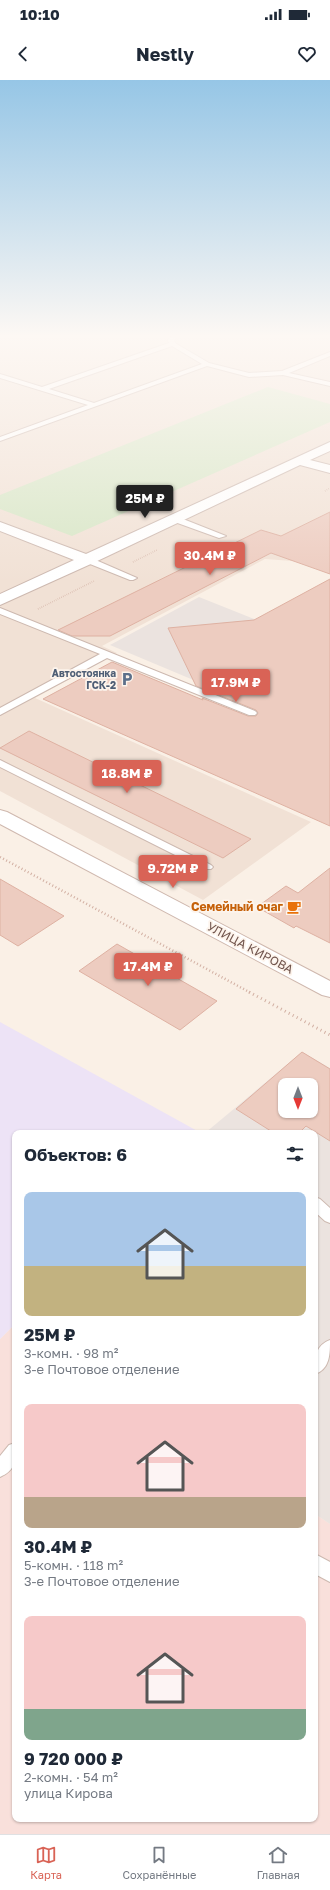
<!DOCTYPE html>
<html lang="ru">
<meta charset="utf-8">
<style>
body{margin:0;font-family:"Golos Text",sans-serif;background:#f6f6f7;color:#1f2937;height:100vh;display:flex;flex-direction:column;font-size:15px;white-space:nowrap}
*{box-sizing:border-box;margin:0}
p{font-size:13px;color:#747a83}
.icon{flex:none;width:22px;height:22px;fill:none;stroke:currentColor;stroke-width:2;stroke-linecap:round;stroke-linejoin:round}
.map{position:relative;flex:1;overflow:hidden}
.details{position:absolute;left:12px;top:1050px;width:306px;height:692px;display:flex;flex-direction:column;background:#fff;border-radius:8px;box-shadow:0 1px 3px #0004}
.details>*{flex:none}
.needle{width:26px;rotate:180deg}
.controls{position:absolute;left:278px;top:998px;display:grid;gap:8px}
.controls a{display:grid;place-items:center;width:40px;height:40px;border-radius:8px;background:#fff;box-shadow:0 1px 3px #0004;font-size:20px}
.price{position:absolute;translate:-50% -34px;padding:0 9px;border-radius:4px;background:#d96356;color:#fff;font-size:13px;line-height:26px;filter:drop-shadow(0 1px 2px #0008)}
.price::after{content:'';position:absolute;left:50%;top:24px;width:12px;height:9px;margin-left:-6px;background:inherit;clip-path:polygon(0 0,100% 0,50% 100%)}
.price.current{background:#222;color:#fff}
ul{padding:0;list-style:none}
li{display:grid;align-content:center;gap:8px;height:212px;padding:0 12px}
li span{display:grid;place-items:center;height:124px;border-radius:8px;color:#555}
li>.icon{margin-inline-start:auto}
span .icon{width:72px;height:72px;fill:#fffc;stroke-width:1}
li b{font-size:17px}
h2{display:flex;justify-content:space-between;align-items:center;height:48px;padding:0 12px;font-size:17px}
.status{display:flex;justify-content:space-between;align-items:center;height:28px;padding:0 20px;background:#fff;direction:ltr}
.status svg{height:11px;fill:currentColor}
header{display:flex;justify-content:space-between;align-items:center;height:52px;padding:0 12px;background:#fff;font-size:18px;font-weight:700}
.menu{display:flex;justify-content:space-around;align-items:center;height:56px;border-top:1px solid #e0e1e3;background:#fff;font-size:11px;color:#747a83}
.menu a{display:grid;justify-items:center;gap:2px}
.menu .current{color:#d96356}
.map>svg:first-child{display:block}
</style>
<div class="status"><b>10:10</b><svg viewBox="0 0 49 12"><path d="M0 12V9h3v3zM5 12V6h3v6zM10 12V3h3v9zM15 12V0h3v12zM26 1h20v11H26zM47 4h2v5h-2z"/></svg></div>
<header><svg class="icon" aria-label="back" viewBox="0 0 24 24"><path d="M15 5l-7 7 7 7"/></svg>Nestly<svg class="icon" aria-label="heart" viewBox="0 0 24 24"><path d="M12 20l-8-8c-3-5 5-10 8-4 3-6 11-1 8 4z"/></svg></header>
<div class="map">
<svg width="330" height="1754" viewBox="0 0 330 1754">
<rect width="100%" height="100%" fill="#faf0e6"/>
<path fill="#f1e1d5" d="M 0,256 L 330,256 L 330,482 L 306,482 L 265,479 L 102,566 L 117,573 L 35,618 L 311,742 L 203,820 L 0,711 Z"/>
<path fill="#f9e0db" d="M 15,1244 L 15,1739 L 315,1739 L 315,1434 L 330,1444 L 330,1754 L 0,1754 L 0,1259 Z"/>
<path fill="#ebe3df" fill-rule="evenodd" d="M 199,517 L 287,552 L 258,627 L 110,565 Z
M 302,972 L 330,988 L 330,1444 L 315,1434 L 315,1053 L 205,1053 ZM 285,1005 L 311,1005 L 311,1031 L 285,1031 Z"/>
<path fill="#ede3f6" d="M 0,942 L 201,1053 L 15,1053 L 15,1244 L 0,1259 Z"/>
<path fill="#d7e6c6" d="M 268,307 L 330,324 L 330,342 L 72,456 L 0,429 L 0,415 Z"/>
<path fill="#edccc0" stroke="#deb1a2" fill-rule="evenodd" d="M 330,432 L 330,494 L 271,473 L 110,556 L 72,556 L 58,550 L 261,450 L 281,456 Z
M 330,499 L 330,746 L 43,619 L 112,582 L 203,620 L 202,618 L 248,636 L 256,636 L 258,633 L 256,630 L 196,606 L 168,548 L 254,540 Z
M 29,651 L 251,759 L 223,778 L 0,668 Z
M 330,788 L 330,863 L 296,846 L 294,848 L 257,827 L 286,806 L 298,813 Z
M 0,799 L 64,836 L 18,866 L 0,855 Z
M 117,864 L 217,921 L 180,950 L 79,891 Z
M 302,972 L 330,989 L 330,1061 L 306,1046 L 299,1053 L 274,1053 L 236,1029 ZM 285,1005 L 311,1005 L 311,1031 L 285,1031 Z"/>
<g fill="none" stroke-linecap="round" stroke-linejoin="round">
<defs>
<path id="service" d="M 171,256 L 176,257 L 174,260 L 175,263 L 209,283 L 249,293 L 282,291 L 330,272 L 330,276 L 289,293 L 330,302 L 330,306 L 283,295 L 249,297 L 207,286 L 0,361 L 0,357 L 88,325 L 0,298 L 0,294 L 42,307 L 169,263 L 168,260 ZM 172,266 L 202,284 L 94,323 L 49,309 Z
M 172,437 L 178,437 L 226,456 L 219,458 L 172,441 Z
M 85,478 L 91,478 L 137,498 L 133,500 L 130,500 L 85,482 Z
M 0,528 L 255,631 L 257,633 L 255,635 L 249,635 L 107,578 L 0,635 L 0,628 L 100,574 L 0,534 Z
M 0,680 L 211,785 L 213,787 L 211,789 L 203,789 L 0,687 Z
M 315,1117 L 320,1119 L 330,1128 L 330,1143 L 325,1141 L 315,1132 Z
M 330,1260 C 330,1274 330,1289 315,1294 C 315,1280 314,1266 330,1260 Z
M 15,1363 C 15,1379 17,1390 0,1397 L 0,1376 L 9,1365 Z
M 315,1474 L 330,1482 L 330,1502 L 315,1494 Z"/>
<path id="minor" d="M 330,362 L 330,371 L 310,380 L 330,385 L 330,393 L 300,385 L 93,483 L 0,525 L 0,514 L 74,480 L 0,451 L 0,442 L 86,474 Z"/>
<path id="secondary" d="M 0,730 L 7,732 L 330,901 L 330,917 L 322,915 L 0,744 Z"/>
</defs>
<use href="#service" stroke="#cdb9b0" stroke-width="2"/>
<use href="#minor" stroke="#cdb9b0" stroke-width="2"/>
<use href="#secondary" stroke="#cfb8ae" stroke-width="2"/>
<path stroke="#d2b0a3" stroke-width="1.5" stroke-dasharray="0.5 1.5" stroke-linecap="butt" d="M 325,411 L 330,408
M 133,482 L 157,470
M 38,529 L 94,501"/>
<path stroke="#d2b0a3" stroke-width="2.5" stroke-dasharray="1 2.5" stroke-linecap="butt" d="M 0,777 L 251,913"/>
<path stroke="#d2b0a3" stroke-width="3" stroke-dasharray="1 3.5" stroke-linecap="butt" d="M 249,912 L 330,955"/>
<use href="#service" fill="#fff" fill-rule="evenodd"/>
<use href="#minor" fill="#fff" fill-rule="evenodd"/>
<use href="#secondary" fill="#fff" fill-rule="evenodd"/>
</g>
<linearGradient id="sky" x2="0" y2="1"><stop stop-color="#96c6e6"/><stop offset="0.51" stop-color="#fdf8f4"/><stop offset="1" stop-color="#fdf8f4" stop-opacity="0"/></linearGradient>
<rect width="330" height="502" fill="url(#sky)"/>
<defs>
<symbol id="parking-bare" viewBox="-9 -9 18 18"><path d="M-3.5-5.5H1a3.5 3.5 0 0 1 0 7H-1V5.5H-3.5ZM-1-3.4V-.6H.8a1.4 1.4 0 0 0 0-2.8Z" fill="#5c6f8a" stroke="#fdf4ec" stroke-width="2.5" paint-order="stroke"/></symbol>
<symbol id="cafe-bare" viewBox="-9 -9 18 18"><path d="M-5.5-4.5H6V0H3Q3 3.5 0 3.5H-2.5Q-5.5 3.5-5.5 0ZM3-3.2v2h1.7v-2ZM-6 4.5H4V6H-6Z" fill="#e8710a" stroke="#fdf4ec" stroke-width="2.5" paint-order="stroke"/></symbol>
</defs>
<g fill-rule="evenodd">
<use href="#parking-bare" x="117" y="589" width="20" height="20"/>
<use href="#cafe-bare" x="284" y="817" width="20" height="20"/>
</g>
<g text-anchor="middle" stroke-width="3.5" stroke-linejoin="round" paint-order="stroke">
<g font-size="10" font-weight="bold" fill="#4e5e75" stroke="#fdf4ec" text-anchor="end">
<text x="116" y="597">Автостоянка<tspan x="116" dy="12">ГСК-2</tspan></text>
</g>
<g font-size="12" font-weight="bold" fill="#c56008" stroke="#fdf4ec" text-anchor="end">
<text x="283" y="831">Семейный очаг</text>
</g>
<g font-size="12" fill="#71554d" stroke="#fdf4ec">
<text transform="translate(250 868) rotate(28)" y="4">УЛИЦА КИРОВА</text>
</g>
</g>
</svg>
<div class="controls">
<a><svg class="needle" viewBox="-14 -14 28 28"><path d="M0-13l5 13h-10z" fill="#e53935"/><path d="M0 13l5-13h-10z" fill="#747a83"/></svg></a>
</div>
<b class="price current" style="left:145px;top:439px">25M ₽</b>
<b class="price" style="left:210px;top:496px">30.4M ₽</b>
<b class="price" style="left:236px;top:623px">17.9M ₽</b>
<b class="price" style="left:127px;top:714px">18.8M ₽</b>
<b class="price" style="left:173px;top:809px">9.72M ₽</b>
<b class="price" style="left:148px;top:907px">17.4M ₽</b>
<section class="details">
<h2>Объектов: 6<svg class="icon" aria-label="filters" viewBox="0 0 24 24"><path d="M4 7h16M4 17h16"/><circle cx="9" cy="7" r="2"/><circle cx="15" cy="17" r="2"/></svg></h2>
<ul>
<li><span style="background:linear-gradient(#a9c7e8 60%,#c2b280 0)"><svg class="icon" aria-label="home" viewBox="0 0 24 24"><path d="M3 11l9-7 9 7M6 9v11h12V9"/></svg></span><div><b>25M ₽</b><p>3-комн. · 98 m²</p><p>3-е Почтовое отделение</p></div></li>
<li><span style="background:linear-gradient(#f6c9c9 75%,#b9a48a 0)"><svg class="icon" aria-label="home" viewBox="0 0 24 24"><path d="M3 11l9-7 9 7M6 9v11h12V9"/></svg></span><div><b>30.4M ₽</b><p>5-комн. · 118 m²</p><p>3-е Почтовое отделение</p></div></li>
<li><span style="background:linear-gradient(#f6c9c9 75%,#7fa58c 0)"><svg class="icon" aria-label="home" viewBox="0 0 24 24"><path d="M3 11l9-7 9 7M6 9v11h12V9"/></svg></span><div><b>9 720 000 ₽</b><p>2-комн. · 54 m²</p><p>улица Кирова</p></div></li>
</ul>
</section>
</div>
<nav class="menu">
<a class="current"><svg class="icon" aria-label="map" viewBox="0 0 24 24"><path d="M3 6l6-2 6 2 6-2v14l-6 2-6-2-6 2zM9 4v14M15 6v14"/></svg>Карта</a>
<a><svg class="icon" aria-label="saved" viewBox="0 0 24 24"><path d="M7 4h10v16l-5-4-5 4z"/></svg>Сохранённые</a>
<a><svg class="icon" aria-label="home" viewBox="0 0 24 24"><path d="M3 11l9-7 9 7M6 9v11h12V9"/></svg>Главная</a>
</nav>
